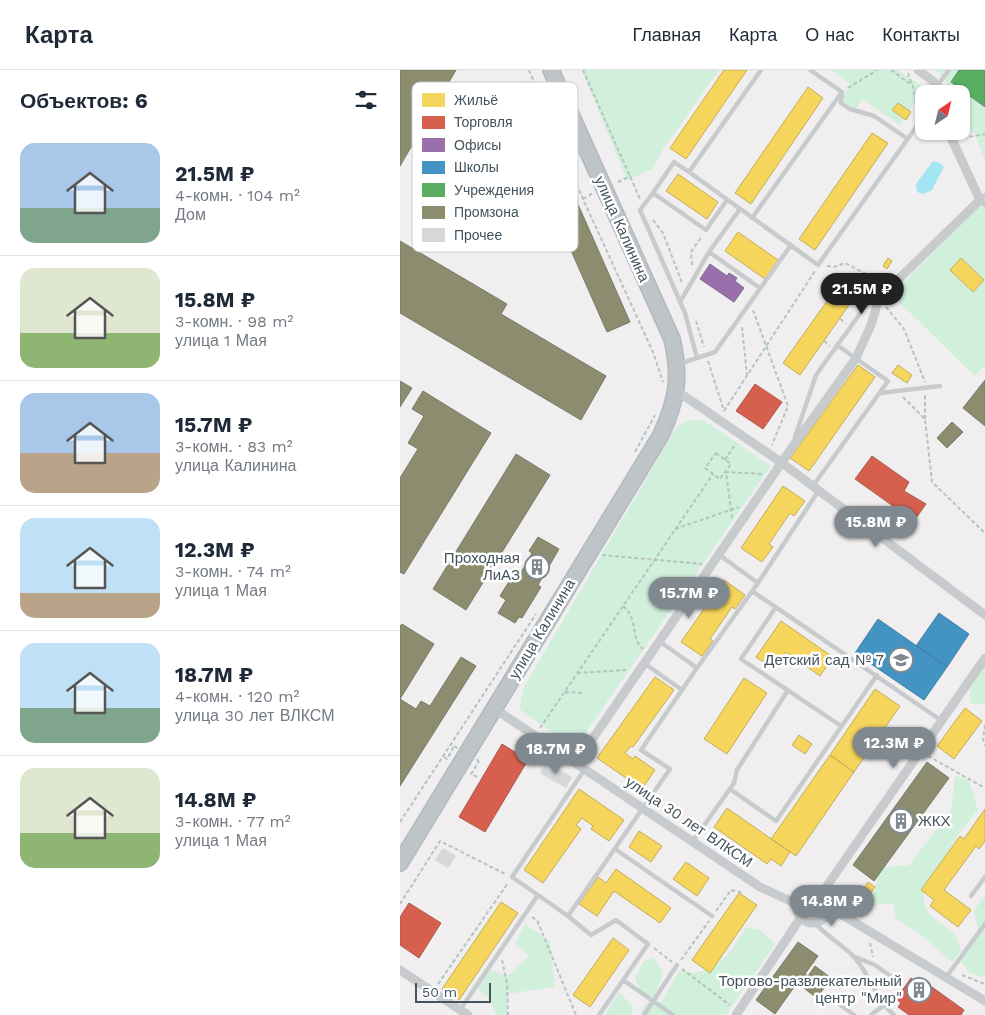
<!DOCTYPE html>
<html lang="ru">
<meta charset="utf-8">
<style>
body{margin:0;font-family:"Work Sans",sans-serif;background:#f6f6f7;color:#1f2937;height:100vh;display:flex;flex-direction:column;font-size:19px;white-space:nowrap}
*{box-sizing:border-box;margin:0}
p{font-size:16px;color:#747a83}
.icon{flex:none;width:28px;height:28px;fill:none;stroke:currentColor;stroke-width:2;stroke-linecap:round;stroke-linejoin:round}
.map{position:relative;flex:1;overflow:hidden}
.sheet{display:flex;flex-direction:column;background:#fff;width:400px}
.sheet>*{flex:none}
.needle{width:32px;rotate:35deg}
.buttons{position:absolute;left:515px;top:15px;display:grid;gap:10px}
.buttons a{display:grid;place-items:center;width:55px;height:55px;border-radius:10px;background:#fff;box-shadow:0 1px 4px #0004;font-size:25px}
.scale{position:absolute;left:15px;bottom:12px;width:76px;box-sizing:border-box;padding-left:5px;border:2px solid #44535d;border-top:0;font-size:14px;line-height:18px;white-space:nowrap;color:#44535d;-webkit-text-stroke:4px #fff;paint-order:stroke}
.price{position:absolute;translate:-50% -42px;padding:0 11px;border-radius:18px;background:#808990;color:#fff;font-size:16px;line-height:32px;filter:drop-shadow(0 1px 2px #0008)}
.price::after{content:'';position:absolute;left:50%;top:30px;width:15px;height:11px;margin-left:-8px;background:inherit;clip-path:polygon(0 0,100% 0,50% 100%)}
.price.current{background:#222;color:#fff}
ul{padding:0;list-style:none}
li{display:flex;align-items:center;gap:15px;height:125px;padding:0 20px}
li+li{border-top:1px solid #e0e1e3}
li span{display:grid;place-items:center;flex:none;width:140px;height:100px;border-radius:15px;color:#555}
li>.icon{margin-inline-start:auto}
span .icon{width:60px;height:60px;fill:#fffc;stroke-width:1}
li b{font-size:21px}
h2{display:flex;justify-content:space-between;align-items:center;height:60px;padding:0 20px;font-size:21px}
header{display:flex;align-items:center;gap:30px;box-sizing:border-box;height:70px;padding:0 25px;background:#fff;border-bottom:1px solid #e0e1e3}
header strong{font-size:24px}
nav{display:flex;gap:28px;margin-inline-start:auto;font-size:18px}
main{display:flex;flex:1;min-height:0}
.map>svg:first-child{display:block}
</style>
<header>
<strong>Карта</strong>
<nav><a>Главная</a><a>Карта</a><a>О нас</a><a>Контакты</a></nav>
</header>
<main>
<section class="sheet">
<h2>Объектов: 6<svg class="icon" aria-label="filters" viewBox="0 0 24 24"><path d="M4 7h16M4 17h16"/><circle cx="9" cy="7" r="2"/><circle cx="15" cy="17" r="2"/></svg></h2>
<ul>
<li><span style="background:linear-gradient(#a9c7e8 65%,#7fa58c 0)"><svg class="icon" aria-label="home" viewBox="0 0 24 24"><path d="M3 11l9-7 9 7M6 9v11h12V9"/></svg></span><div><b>21.5M ₽</b><p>4-комн. · 104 m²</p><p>Дом</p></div></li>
<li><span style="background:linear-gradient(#dfe7d0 65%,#8fb573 0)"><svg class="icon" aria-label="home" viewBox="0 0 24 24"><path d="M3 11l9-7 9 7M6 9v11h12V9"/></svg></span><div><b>15.8M ₽</b><p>3-комн. · 98 m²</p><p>улица 1 Мая</p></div></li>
<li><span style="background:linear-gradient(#a9c7e8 60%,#b9a48a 0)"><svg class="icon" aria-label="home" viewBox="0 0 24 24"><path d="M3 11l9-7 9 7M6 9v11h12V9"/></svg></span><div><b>15.7M ₽</b><p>3-комн. · 83 m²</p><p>улица Калинина</p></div></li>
<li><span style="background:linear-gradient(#bfe0f5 75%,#b9a48a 0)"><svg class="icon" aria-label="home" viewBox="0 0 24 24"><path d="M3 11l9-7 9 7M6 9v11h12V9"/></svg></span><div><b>12.3M ₽</b><p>3-комн. · 74 m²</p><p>улица 1 Мая</p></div></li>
<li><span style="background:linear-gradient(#bfe0f5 65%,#7fa58c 0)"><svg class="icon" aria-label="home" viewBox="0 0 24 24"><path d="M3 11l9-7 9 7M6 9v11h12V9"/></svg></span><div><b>18.7M ₽</b><p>4-комн. · 120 m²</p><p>улица 30 лет ВЛКСМ</p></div></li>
<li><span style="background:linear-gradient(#dfe7d0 65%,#8fb573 0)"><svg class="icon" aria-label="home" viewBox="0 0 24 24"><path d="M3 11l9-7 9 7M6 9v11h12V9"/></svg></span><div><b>14.8M ₽</b><p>3-комн. · 77 m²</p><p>улица 1 Мая</p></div></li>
</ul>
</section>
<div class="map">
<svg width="585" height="945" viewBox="0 0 585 945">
<rect width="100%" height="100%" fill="#f0eeef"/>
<path fill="#d1f0db" d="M 182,0 L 319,0 L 264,78 L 252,99 L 227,110 Z
M 431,0 L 499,0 L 525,19 L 499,55 L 463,29 L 455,39 L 441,29 L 451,15 Z
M 535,0 L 585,0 L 585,90 L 574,62 L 560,64 L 559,61 L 561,61 L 561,24 L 546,24 L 550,18 L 544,7 Z
M 585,129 L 585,295 L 575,306 L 492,225 Z
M 288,350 L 303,350 L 371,396 L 175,678 L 119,639 L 124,617 L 276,358 Z
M 585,593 L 585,635 L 570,633 L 571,611 Z
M 555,706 L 569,710 L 578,740 L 561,761 L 525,817 C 519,851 540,847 555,865 C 558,869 559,876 561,881 L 552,892 L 520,864 L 496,849 L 493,833 L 466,836 L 474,822 L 480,798 L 509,795 L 551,741 Z
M 585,825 L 585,907 L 569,903 L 560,890 L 578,859 L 574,840 Z
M 125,854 L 150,871 L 155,917 L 107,924 L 108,945 L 96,945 L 90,929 L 76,918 L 88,899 L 108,906 L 129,886 L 115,873 Z
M 345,858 L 359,859 L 375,874 L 326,945 L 241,945 L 243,937 L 250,929 L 240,921 L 235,908 L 243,892 L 254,887 L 263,903 L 255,925 L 261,933 L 279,901 C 313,909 330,885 345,858 Z
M 219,922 L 233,937 L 231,945 L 204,945 Z"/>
<path fill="#a2e6f2" d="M 533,91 L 540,93 L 544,97 L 532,120 L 523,124 L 517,122 L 516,114 Z"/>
<path fill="#f6d55c" stroke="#c1ae5c" d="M 324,0 L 347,0 L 286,89 L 270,78 Z
M 408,17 L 423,28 L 351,134 L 335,123 Z
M 498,33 L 511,42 L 506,50 L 492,40 Z
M 472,63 L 488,73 L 415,180 L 399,169 Z
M 278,104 L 318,132 L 307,149 L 266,121 Z
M 338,162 L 378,190 L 365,209 L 325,181 Z
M 488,188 L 492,191 L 487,199 L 483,196 Z
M 561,188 L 584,210 L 573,222 L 550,200 Z
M 447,203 L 463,215 L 400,305 L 383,293 Z
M 458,295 L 475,307 L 409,401 L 390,388 Z
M 498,295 L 512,305 L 507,313 L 492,303 Z
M 383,416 L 405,431 L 394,446 L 390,443 L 369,474 L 373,477 L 362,492 L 341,478 Z
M 324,510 L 345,525 L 335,539 L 332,537 L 310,569 L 313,571 L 302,586 L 281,572 Z
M 381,551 L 433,587 L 420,606 L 386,582 L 374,599 L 356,587 Z
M 255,607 L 274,620 L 233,677 L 231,676 L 225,683 L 233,689 L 235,686 L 255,700 L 242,719 L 197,688 Z
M 344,608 L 367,623 L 327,684 L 304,669 Z
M 475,619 L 500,636 L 454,702 L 430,685 Z
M 565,638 L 582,651 L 554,689 L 537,676 Z
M 399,665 L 412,674 L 405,684 L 392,675 Z
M 430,685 L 454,702 L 396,786 L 371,769 Z
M 179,719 L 224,750 L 209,771 L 191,759 L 193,756 L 182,748 L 176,755 L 181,759 L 143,813 L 124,800 Z
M 327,738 L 390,782 L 381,796 L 371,789 L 367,794 L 314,757 Z
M 585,739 L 585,771 L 579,779 L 576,776 L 544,820 L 571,840 L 558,857 L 530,836 L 534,830 L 521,820 L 560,766 L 564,769 Z
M 239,761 L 262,776 L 251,792 L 229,777 Z
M 286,792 L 309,808 L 297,826 L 273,809 Z
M 216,799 L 271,838 L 260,853 L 214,821 L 197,846 L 179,834 L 198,807 L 206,813 Z
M 468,812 L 475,817 L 470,824 L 463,819 Z
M 339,823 L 357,835 L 310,903 L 292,890 Z
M 101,832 L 118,843 L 59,930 L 42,919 Z
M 213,868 L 229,880 L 190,937 L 173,925 Z"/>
<path fill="#d6604d" stroke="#aa5c52" d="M 355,314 L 382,332 L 363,359 L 336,341 Z
M 472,386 L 509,412 L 504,421 L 526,434 L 514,451 L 455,409 Z
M 102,674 L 128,690 L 85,762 L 59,747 Z
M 9,833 L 41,853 L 19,888 L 0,875 L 0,847 Z
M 518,907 L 564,940 L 561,945 L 509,945 L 498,937 L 501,933 L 496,929 L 511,908 L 515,911 Z"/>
<path fill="#9970ab" stroke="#806794" d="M 310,194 L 327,206 L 329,203 L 337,208 L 335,211 L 344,218 L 334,232 L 300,209 Z"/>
<path fill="#4393c3" stroke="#4380a4" d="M 539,543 L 569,564 L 547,597 L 516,576 Z
M 478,549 L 547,597 L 524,630 L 455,583 Z"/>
<path fill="#5aae61" stroke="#539360" d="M 559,0 L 585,0 L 585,37 L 551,12 Z"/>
<path fill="#8c8c6e" stroke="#767b69" d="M 0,0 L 56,0 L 0,96 Z
M 124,12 L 230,252 L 207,262 L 101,22 Z
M 0,171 L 107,234 L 101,244 L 206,306 L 181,350 L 0,243 Z
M 585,310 L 585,356 L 563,338 Z
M 0,311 L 12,318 L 0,337 Z
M 23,321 L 91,363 L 4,504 L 0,502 L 0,408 L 18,379 L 8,373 L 24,346 L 12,339 Z
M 552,352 L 563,362 L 547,378 L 537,368 Z
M 116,384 L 150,405 L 66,540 L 33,519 Z
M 138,467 L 159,479 L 138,515 L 141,517 L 122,548 L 119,547 L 115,553 L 98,543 L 106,530 L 100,526 L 110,510 L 115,513 L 132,483 L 129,481 Z
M 2,554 L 34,574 L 0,629 L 0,556 Z
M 61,587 L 76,596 L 0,716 L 0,629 L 16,639 L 21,631 L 30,636 Z
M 527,692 L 549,708 L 474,811 L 453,795 Z
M 398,872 L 418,886 L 405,904 L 408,906 L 415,896 L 431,908 L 417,928 L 397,913 L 375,944 L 356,930 Z"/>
<path fill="#d6d7d9" stroke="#e1e0e2" d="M 146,692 L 172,707 L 166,718 L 140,703 Z
M 43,778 L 56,786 L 48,798 L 35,790 Z"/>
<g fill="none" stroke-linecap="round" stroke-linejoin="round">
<defs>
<path id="trunk" d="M 0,793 L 261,365 C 277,329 281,308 272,269 L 151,0"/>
</defs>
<use href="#trunk" stroke="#b3b9bf" stroke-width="18"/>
<path stroke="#b5c4be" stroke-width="2" stroke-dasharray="4 2.5" stroke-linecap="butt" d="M 129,0 L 183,129 L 253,282 L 263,312
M 183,0 L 240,129
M 491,0 L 513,16 L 518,41
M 508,3 L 512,15
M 448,18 L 477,0
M 561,24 L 563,21
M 561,49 L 567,63
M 563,68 L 585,64
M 218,112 L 231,106
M 183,129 L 193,123
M 253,150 L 263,163 L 282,213
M 292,195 L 291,182 L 302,166
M 427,196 L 434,197 L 445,193 L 468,205 L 478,215
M 455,226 L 462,231
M 486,237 L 504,259 L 525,312
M 353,240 L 388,336 L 372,375
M 440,249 L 446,253
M 296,251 L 304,277
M 342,257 L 347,306
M 424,271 L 430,276
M 308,291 L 324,341
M 503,327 L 525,349 L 532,412 L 585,463
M 324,341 L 415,201
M 525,349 L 525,324
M 235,382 L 255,345
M 316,383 L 331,394 L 320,409 L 305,398 Z
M 325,390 L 336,373
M 332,448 L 326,402 L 363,404
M 482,456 L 492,442
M 275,459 L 339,437
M 202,485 L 302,494
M 223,536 C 239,549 230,569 243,579
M 177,603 L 226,600
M 165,622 L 183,623
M 585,655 L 583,669 L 585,676
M 140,658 L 313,404
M 528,686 L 585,718
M 44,687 L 47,689 L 54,676
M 77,707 L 71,704 L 79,691
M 0,752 L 136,544
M 0,834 L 40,771 L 105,804
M 316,841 L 331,820 L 344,823
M 132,847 L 137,850 L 176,945
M 470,873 L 473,887
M 254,878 L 272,892
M 102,890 L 107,913 L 108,945
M 281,890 L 309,851
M 282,899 L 330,935
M 562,905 L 585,914
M 38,914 L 108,813"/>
<path stroke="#c7cbce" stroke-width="4.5" d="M 410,0 L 442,22 L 441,33 L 450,39 L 474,46 L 508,69
M 537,16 L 549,0
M 289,102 L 361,0
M 253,123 L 240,140 L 285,243 L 297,288
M 585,125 L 580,130 L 585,135
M 327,130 L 306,160 L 253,123 L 274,92 L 289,102 L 418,195 L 524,46
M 352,148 L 442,22
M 309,182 L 360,218
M 280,232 L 309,182 L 340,139
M 279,294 L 315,282 L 391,175
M 480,323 L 540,316
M 395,367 L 416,305 L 472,227 L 479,224
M 413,416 L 488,311 L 437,275
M 358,513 L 419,420
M 352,521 L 542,651
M 376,537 L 341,589 L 441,656
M 259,571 L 297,598 L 358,513 L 318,484
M 244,593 L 282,620
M 185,699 L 112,807 L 168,846 L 270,699 L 241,680 L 297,598
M 330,719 L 376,751 L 477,605
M 293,771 L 334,713 L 337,700 L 388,620
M 215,779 L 312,846
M 571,826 L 585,807
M 168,846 L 191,865 L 216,850 L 248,874 L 199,945
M 415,853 C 427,867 442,874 454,887 C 470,904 475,929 494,945
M 455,887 L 475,895 L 499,912
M 547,906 L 585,854
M 223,910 L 273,945
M 427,925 L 454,945
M 60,940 L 138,825
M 244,945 L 277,895
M 471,945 L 483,936"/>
<path stroke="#c7cbce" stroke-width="9" d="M 518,0 L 534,12 L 538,24
M 277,321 L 382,393 L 585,545
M 95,639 L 360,817 L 397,834
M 176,693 L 393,376 L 456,288 L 471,255 L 479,228 L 580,130 L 548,61
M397 837a16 16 0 1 1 32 0a16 16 0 1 1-32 0Z
M 422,823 L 585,588
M 429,837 L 585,931
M 0,900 L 68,945
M 336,945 L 401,847"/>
<use href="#trunk" stroke="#bec4c8" stroke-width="15"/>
<path stroke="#b5c4be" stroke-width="2" stroke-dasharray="4 2.5" stroke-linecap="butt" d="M 54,676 L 79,691"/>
</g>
<defs>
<symbol id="building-ring" viewBox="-11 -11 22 22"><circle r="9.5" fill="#fff" stroke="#808990" stroke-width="1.5"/><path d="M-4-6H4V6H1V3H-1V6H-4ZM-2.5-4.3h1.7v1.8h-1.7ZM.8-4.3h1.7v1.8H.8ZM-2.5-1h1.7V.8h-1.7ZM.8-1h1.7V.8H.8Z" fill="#808990"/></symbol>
<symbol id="school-ring" viewBox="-11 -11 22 22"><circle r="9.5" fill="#fff" stroke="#808990" stroke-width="1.5"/><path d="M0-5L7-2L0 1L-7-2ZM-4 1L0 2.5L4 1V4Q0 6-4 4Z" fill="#808990"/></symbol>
</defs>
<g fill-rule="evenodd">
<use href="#building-ring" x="123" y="483" width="28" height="28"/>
<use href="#school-ring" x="487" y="576" width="28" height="28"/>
<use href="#building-ring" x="487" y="737" width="28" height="28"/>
<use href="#building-ring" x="505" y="906" width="28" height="28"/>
</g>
<g text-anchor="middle" stroke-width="5" stroke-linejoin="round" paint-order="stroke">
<g font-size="15" fill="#44535d" stroke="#fff">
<text transform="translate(222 159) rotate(66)" y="5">улица Калинина</text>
<text transform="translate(142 559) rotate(-59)" y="5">улица Калинина</text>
<text transform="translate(289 752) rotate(34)" y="5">улица 30 лет ВЛКСМ</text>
</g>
<g font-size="15" fill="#44535d" stroke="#fff" text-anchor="end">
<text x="120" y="493">Проходная<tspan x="120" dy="17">ЛиАЗ</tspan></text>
<text x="484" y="595">Детский сад № 7</text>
<text x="518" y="756" text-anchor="start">ЖКХ</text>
<text x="502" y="916">Торгово-развлекательный<tspan x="502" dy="17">центр "Мир"</tspan></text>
</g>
</g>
<rect x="12" y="12" width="166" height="170" rx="8" fill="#fff" stroke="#c7cbce" stroke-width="1"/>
<rect x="22" y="23" width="23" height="14" fill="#f6d55c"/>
<rect x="22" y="46" width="23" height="13" fill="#d6604d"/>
<rect x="22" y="68" width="23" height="14" fill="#9970ab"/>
<rect x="22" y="91" width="23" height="13" fill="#4393c3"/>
<rect x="22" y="113" width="23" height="14" fill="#5aae61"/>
<rect x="22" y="136" width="23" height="13" fill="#8c8c6e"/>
<rect x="22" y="158" width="23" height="14" fill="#d6d7d9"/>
<g font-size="14" fill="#44535d">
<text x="54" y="35">Жильё</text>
<text x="54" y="57">Торговля</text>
<text x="54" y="80">Офисы</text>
<text x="54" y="102">Школы</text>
<text x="54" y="125">Учреждения</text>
<text x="54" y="147">Промзона</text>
<text x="54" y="170">Прочее</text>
</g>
</svg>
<div class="buttons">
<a><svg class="needle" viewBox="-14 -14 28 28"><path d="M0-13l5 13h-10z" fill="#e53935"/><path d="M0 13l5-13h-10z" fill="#747a83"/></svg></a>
</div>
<div class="scale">50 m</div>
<b class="price current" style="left:462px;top:245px">21.5M ₽</b>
<b class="price" style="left:476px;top:478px">15.8M ₽</b>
<b class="price" style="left:289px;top:549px">15.7M ₽</b>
<b class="price" style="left:494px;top:699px">12.3M ₽</b>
<b class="price" style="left:156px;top:705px">18.7M ₽</b>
<b class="price" style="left:432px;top:857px">14.8M ₽</b>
</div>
</main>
